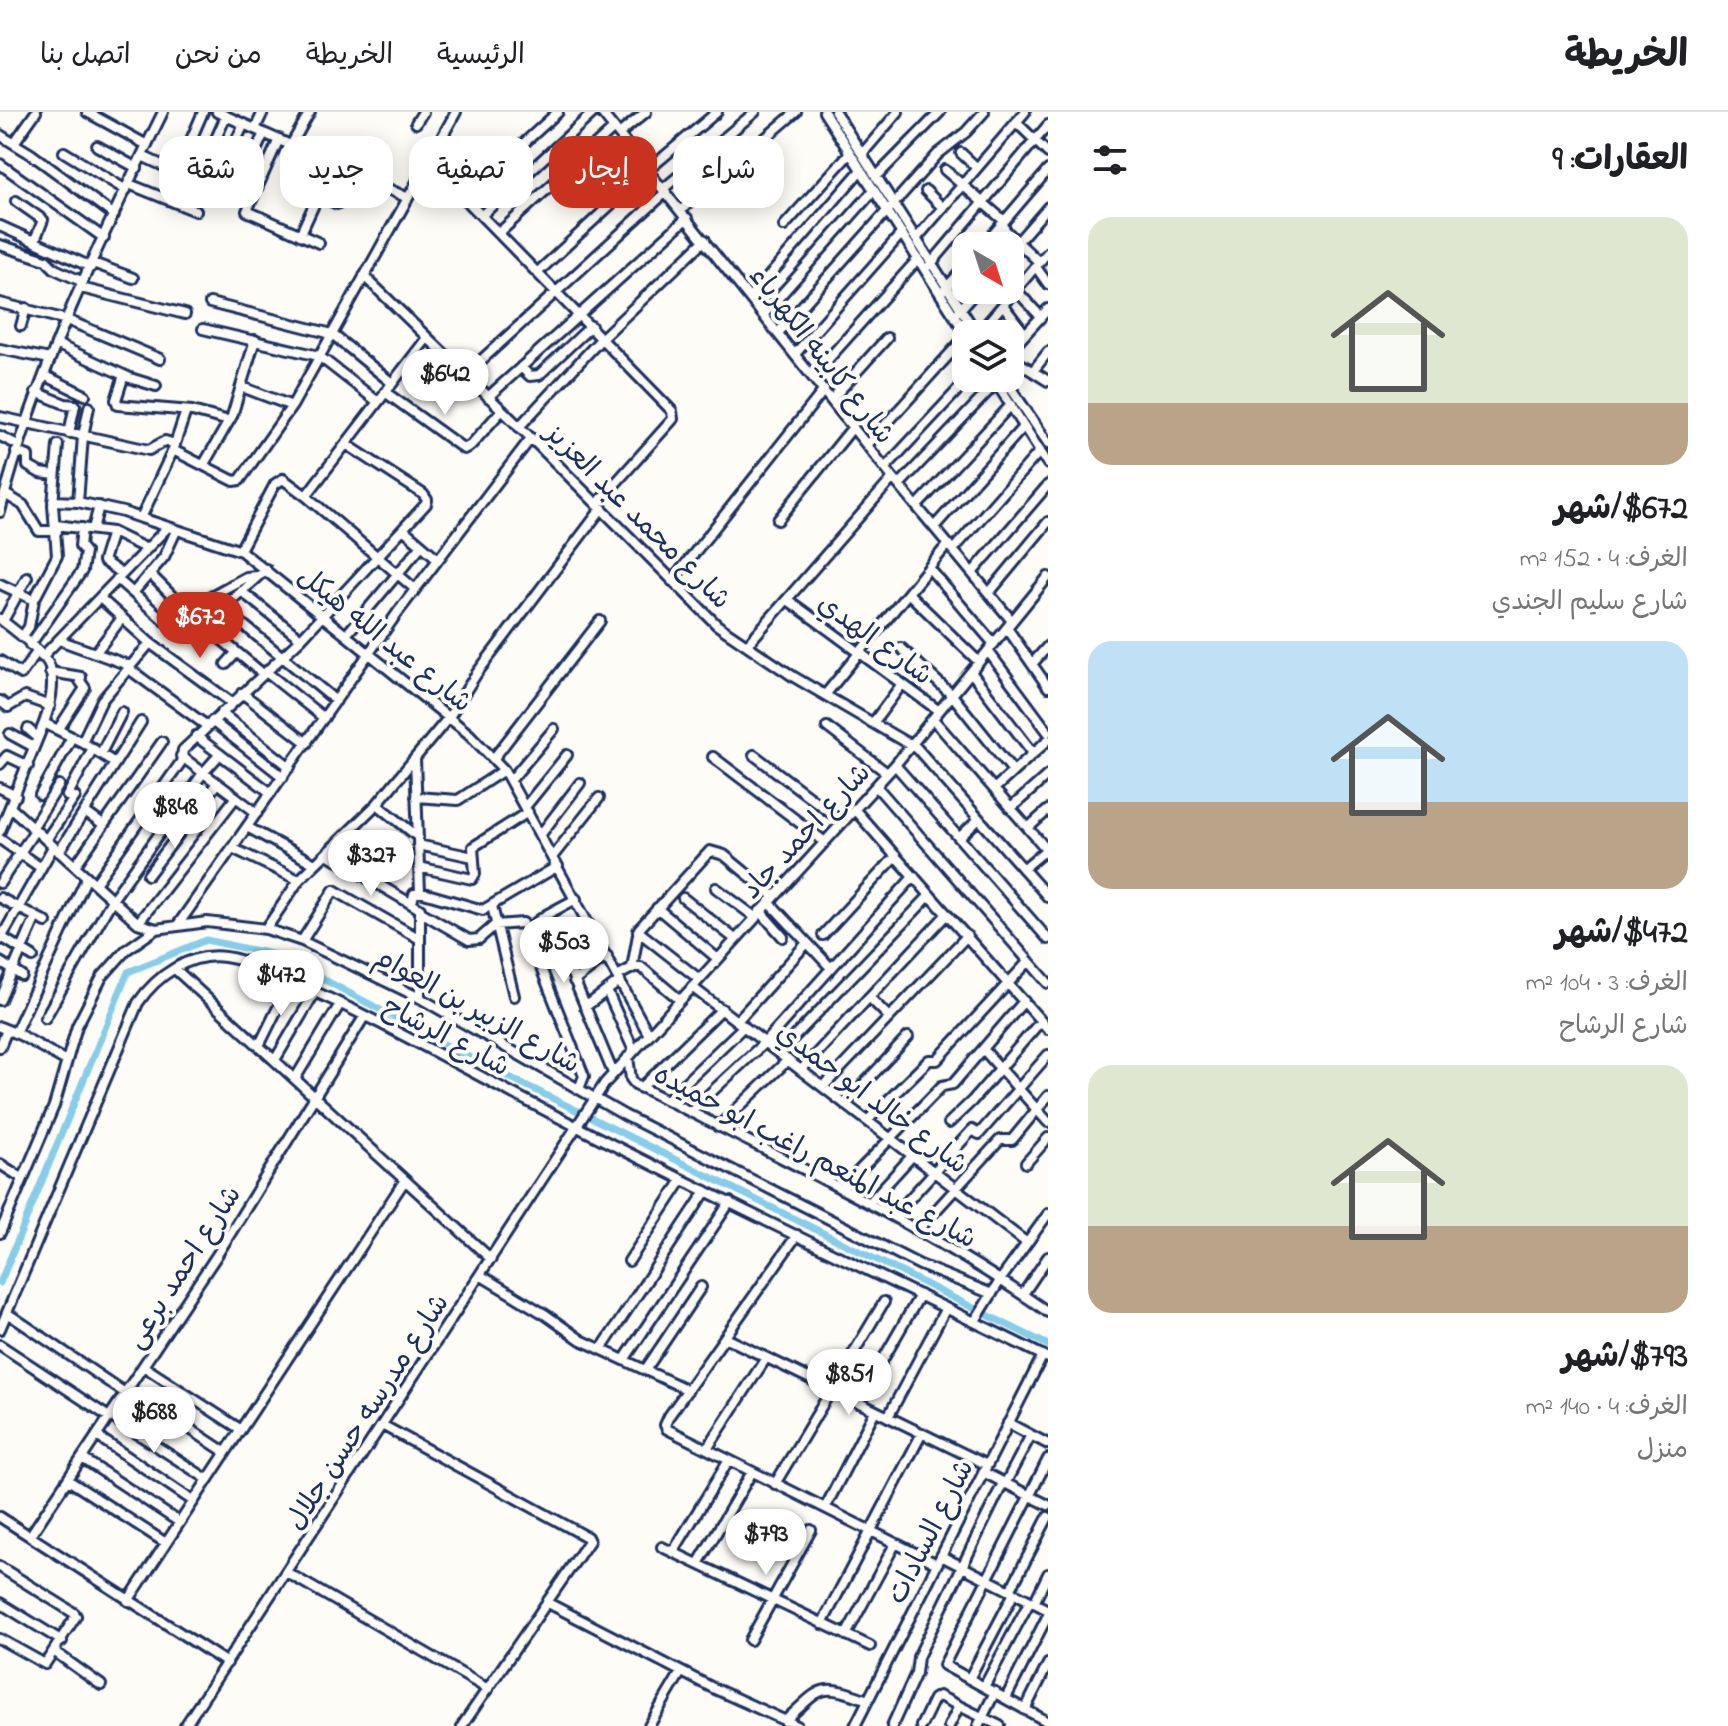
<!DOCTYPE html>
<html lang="ar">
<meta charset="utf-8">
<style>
body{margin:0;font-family:"Indie Flower","Playpen Sans Arabic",sans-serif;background:#f6f6f6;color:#202124;direction:rtl;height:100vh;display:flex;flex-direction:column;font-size:30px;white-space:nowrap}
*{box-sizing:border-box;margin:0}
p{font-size:26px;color:#757577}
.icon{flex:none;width:44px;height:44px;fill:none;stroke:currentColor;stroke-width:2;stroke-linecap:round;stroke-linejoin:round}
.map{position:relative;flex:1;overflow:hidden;direction:ltr}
.details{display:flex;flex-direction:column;background:#fff;width:680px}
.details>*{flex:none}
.hud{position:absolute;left:24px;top:24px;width:760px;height:72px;direction:rtl;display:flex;gap:16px}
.needle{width:52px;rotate:141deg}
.tools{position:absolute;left:952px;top:120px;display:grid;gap:16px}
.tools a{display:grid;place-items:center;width:72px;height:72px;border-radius:16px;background:#fff;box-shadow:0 4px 20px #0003;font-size:40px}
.price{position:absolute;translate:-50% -68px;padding:0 18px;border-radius:28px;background:#fff;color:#222;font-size:26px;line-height:52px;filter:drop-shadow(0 2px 4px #0008)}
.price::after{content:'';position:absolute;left:50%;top:48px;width:24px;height:18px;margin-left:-12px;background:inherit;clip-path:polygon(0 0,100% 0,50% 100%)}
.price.selected{background:#c8321e;color:#fff}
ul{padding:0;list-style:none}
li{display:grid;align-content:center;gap:16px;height:424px;padding:0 40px}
li span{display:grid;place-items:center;height:248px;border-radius:24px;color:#555}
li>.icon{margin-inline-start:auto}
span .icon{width:144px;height:144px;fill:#fffc;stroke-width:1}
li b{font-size:34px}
h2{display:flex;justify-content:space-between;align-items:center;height:96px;padding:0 40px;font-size:34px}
.pill{padding:0 28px;border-radius:24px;background:#fff;box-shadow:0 4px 20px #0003;font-size:28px;line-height:72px}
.pill.selected{background:#c8321e;color:#fff}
header{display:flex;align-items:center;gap:48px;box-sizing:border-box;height:112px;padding:0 40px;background:#fff;border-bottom:2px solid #e0e0e0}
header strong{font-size:38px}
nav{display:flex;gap:44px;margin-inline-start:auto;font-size:28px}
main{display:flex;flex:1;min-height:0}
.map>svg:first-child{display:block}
</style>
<header>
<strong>الخريطة</strong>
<nav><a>الرئيسية</a><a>الخريطة</a><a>من نحن</a><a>اتصل بنا</a></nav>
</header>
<main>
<section class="details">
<h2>العقارات: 9<svg class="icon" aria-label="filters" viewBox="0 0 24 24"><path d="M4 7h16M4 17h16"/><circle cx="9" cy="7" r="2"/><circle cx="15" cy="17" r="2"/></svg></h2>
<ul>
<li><span style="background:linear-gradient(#dfe7d0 75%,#b9a48a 0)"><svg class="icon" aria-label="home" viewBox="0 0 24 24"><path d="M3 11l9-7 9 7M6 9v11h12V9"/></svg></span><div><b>$672/شهر</b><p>الغرف: 4 · 152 m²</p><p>شارع سليم الجندي</p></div></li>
<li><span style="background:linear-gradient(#bfe0f5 65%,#b9a48a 0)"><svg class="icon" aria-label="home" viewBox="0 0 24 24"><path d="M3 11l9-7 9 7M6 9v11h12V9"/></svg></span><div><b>$472/شهر</b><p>الغرف: 3 · 104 m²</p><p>شارع الرشاح</p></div></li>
<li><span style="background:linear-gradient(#dfe7d0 65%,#b9a48a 0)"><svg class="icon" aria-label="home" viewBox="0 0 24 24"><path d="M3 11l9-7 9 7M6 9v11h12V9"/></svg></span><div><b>$793/شهر</b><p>الغرف: 4 · 140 m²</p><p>منزل</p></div></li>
</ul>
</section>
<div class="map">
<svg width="1048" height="1614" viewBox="0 0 1048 1614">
<rect width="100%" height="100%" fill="#fdfcf7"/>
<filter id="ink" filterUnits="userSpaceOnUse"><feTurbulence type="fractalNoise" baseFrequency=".0125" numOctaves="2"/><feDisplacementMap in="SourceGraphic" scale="16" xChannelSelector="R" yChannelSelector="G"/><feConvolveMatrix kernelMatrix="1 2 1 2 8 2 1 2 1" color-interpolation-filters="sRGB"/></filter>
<g filter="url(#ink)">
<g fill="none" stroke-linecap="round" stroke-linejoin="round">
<path stroke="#87cce8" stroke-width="7" d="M 0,1171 L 128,860 L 206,828 L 280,844 L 461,941 L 1048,1233"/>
<defs>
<path id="minor" d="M 87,0 L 147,33
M 217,0 L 408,86
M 601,0 L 893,366 L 1012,509
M 824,0 L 966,222
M 835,0 L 977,222
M 1016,10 L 1048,41
M 416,11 L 423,0
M 255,17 L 263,0
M 619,22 L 646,0
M 0,23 L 31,42 L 114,103
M 279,27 L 247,99 L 319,131
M 190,30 L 203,0
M 14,31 L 36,0
M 291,33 L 310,0
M 97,34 L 137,56
M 64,40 L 126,78
M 310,41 L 293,72 L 337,92
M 961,41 L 977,56
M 862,42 L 898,0
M 142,44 L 196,69
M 206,49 L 226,4
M 428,49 L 672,299 L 673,307 L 597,392
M 0,52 L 104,126
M 224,54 L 244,12
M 945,58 L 1002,107 L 1005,118 L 1039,150
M 244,65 L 264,21
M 876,65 L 940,0
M 129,72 L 196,99
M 663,77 L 755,0
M 926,79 L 943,96
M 465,85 L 558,0
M 16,89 L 43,108 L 35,128
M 681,98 L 796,0
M 482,103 L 594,0
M 0,114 L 91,155
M 784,114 L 850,41
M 500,120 L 614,16
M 300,123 L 318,84
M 916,127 L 1025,0
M 0,133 L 46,148 L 55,157 L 83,170
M 983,134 L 1048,58
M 1010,139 L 1048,95
M 93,151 L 133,166
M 930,153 L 1048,13
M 1036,155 L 1048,172
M 538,160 L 648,58 L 717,0
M 364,164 L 531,326 L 717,513 L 794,565 L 905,630 L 913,632 L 1048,785
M 81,176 L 185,202
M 945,177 L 966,154
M 1016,178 L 1041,205
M 750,186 L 861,58
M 0,191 L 67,208 L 160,247
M 210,191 L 332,222 L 392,271
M 1003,193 L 1025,222
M 959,199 L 977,178
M 764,202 L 874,78
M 21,214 L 26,196
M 203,217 L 319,244 L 378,290
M 778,221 L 938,42 L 966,20 L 984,0
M 978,222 L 1048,140
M 56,232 L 130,266 L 156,274
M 0,237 L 50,247
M 1010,239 L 1048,197
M 795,242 L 902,121
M 1010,245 L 1048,269
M 521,255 L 530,264 L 539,263 L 591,214
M 1033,259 L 1048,240
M 44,263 L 85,283
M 124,263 L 116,288 L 118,293 L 192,299 L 229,309
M 465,263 L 666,80
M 813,264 L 918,147
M 1004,266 L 1048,331
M 994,267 L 1048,352
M 242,275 L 292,294
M 36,280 L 65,292 L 75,293 L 69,321
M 385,280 L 464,337 L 471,333 L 502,298
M 488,285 L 687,106
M 831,288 L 887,226
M 0,305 L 149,338 L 165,329 L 175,332
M 519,315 L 602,226 L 705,128
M 0,324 L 18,333
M 867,333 L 966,224
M 173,338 L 234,369 L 240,368 L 292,294 L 456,0
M 16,340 L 28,344 L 28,354 L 40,361 L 55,363
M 204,352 L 232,304 L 255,228
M 885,356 L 969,266
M 899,373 L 1001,266
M 5,382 L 23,393 L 39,419 L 57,419
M 306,384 L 427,226
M 53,389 L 78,390 L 123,400 L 241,439 L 469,622 L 504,658 L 649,923
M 78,390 L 83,324 L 89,295
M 917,394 L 1011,293
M 0,400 C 35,262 100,128 163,0
M 141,406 L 173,338 L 186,299
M 778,408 L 853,315
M 56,413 L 112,420 L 147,437
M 934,415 L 1024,314
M 93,417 L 99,394
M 403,417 L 438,447
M 112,420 L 103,449 L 122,462
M 240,438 L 275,372 L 283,367 L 306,384 L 415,477
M 953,438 L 1040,339
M 929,456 L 994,532
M 972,461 L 1048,373
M 150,462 L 186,498
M 117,467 L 165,509 L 246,465 L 257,464
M 672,469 L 824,278
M 0,472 L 34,488
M 241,479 L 301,527
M 133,481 L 164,445 L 176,419
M 908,481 L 979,550
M 989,481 L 1048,410
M 100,486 L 150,531 L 232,591
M 788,488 L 939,599
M 223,496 L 336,589
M 0,507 C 12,516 46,542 50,555 C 55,572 50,595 44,611 L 0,719
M 3,509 L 27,465
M 1007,516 L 1048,575
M 346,523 L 421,434
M 22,525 L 29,515 L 34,488 L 57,444 L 53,393 L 58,333
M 59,528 L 131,554
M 30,533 L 82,459 L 85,440 L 80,434 L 82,416
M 747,533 L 893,366
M 901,536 L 952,583 L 1013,659
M 988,539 L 1048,620
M 96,540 L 122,506
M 42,545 L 167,416
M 0,549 L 21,562 L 37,540
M 226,552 L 236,541
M 1032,552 L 1048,534
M 129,557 L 207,614
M 50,560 L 81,565 L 80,569 L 85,576 L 58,618
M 266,560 L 324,606
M 971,560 L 1033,641
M 263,562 L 199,509 L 202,505 L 223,496 L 266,457
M 242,581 L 307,631
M 825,583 L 948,432
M 0,589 L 8,595 L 25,585 L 50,594
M 221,601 L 290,655
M 933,607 L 1048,739
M 212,609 L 283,665
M 44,611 L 82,630 L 115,651
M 873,611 L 902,572
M 827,615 L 887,661
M 28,617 L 37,625
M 10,622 L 34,635
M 196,624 L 271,681
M 82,630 L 102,588 L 150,531
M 101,641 L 122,600
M 754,643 L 843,710
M 181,644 L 257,701
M 713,645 L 825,730
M 494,646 L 600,509
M 415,647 L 419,755 L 472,767 L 475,762 L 473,735 L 528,700
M 0,652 L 7,644 L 28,654
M 895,653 L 1048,827
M 510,669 L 554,617
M 876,674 L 1048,871
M 0,676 L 16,684
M 994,677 L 1048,628
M 40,683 L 72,625
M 67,684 L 93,636
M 416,685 L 458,688 L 504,658
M 377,692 L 418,725
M 525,695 L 567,643
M 11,696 L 138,811 L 156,817
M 1011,696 L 1048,663
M 854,697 L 1048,917
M 85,700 L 103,713
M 247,715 L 315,752
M 32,716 L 59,673
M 1028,716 L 1048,698
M 541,722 L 580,671
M 959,726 L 979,707
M 0,727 L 41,756
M 46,728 L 75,685
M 418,733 L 473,745
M 232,736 L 299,768
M 59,740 L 141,610
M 327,742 L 420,797 L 420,886
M 553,744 L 599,686
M 75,754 L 162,630
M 419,755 L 420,780
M 1023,757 L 1047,737
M 148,763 L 217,671
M 0,771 L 35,718
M 95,772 L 181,650 L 183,638 L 301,527 L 426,392 L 427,388 L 423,382 L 346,332
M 716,776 L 755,805
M 0,786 L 46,810
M 683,786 L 735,827
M 769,790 L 831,856
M 412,791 L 414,782 L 420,780 L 483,798 L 558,754
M 492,794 L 514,884
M 657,796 L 718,847
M 760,799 L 783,825
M 421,800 L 469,828 L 479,827 L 495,813 L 523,811 L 584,964 L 579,977
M 138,811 L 236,685
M 177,814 L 398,500 L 531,326
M 266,817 L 299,768 L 377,692 L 449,605 L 477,561 L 602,396
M 526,818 L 546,803 L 576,787
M 638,819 L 699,867
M 595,822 L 566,848 L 613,961
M 823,823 L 896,744
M 0,824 L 33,845
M 0,828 L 53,735
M 302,829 L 334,778 L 420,827
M 0,850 L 22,864
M 632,856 L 639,817 L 710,739 L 724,743 L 774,784
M 175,857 L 491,1147
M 617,864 L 634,855 L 641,855 L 680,888
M 574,869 L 607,844
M 692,875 L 1027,1131
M 607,879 L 634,939
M 869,885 L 889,905
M 0,888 L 36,805
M 585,895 L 620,869
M 45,906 L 112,788 L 203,661 L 220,642
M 737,909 L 807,831
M 0,915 L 20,923 L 66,949
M 15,921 L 87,765
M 259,934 L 291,869
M 0,935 L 7,918
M 983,937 L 1048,1010
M 779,941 L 930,783
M 628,945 L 631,967 L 635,972 C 775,1043 919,1110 1048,1200
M 275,948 L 315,880
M 801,958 L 947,802
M 295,967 L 340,892
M 823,975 L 967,824
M 641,976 L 722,897
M 667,988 L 744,914
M 845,992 L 908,925
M 690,1000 L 765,930 L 914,764
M 867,1009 L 929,948 L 937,948 L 1029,849
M 949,1011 L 972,989 L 1041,909
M 718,1015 L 788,948
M 1026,1051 L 1048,1026
M 0,1052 L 22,1066
M 841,1077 L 942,974 L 953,972 L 1024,889
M 869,1091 L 913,1043
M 894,1104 L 972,1018 L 979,1022 L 1048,943
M 918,1118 L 1000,1028 L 1012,1028 L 1048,984
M 0,1121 L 54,994 L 77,914 L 102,865 L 126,838 L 156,817 L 207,810 L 266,817 L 302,829 L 420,886 L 624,1003 L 920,1153 L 992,1182
M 797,1123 L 669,1304 L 665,1313 L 667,1317 L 937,1452
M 629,1149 L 682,1068
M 480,1163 L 546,1203 L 581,1228 L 688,1278
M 1023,1182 L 1048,1145
M 7,1201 L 125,1281
M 975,1209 L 1001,1167 L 1048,1102
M 0,1217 L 138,891 C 156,864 190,840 225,845 C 248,848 271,861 293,870 C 374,905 452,950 531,991 C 701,1080 876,1161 1048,1246
M 726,1226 L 987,1353
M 0,1233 L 109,1305
M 602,1236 L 706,1079
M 624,1248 L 730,1090
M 143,1254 L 240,1317
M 646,1257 L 701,1175
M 128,1276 L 225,1340
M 858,1291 L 920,1183
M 110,1304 L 207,1367
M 888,1305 L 946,1196
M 1008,1311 L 1048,1332
M 382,1313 L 587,1425 L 589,1429 L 462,1614
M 97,1324 L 193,1389
M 707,1337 L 766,1246
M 82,1346 L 179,1410
M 1048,1347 L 944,1553 L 1048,1610
M 983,1360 L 1048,1393
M 68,1368 L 166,1431
M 775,1372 L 884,1190
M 1005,1372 L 1031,1323
M 825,1396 L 875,1299
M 0,1405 L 227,1551
M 30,1424 L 217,1143 L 364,905
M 662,1435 L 870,1534
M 673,1440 L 729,1348
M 941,1444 L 1048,1498
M 698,1452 L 752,1360
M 0,1455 L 74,1501 L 76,1504 L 45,1552 L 0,1527
M 286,1460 L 488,1577
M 1010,1479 L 1048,1405
M 128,1489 L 405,1068
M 0,1491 L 62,1529
M 548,1491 L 713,1576 L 797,1614
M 1034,1491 L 1048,1462
M 822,1512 L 922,1321
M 846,1523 L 895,1432
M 750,1528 L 811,1418
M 55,1540 L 101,1573
M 969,1567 L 1014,1481
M 984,1575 L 1030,1489
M 1006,1586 L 1048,1503
M 1025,1598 L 1048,1552
M 785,1609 C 822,1575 819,1570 868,1588
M 185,1614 L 605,971 L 895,653 L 1048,465
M 649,1614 L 681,1560
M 855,1614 L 1043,1243
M 892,1614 L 916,1561 L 918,1545 L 1003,1371
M 921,1614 L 934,1587 L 939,1584 L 1000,1614
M 949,1614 L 959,1594
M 978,1614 L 995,1580"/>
</defs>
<use href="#minor" stroke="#1b2f5e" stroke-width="14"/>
<use href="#minor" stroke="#fdfcf7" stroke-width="8"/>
</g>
</g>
<g text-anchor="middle" stroke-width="8" stroke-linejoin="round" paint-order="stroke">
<g font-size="28" fill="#1b2f5e" stroke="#fdfcf7">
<text transform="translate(823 242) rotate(52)" y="10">شارع كابينه الكهرباء</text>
<text transform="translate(639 403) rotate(45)" y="10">شارع محمد عبد العزيز</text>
<text transform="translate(386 526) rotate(39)" y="10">شارع عبد الله هيكل</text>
<text transform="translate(876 526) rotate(36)" y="10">شارع الهدي</text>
<text transform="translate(805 718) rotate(-47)" y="10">شارع احمد جاد</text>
<text transform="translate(478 897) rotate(29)" y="10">شارع الزبير بن العوام</text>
<text transform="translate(447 923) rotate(28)" y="10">شارع الرشاح</text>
<text transform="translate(873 985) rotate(37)" y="10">شارع خالد ابو حمدي</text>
<text transform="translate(816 1043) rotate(28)" y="10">شارع عبد المنعم راغب ابو حميده</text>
<text transform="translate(182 1154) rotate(-57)" y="10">شارع احمد برعى</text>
<text transform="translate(366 1299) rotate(-57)" y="10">شارع مدرسه حسن جلال</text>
<text transform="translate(929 1419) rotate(-63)" y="10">شارع السادات</text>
</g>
</g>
</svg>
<div class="tools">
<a><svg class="needle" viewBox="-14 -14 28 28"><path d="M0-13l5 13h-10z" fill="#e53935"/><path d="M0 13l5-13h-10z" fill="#757577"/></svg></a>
<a><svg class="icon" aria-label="layers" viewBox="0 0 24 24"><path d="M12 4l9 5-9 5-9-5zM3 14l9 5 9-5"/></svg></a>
</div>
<b class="price" style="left:445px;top:305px">$642</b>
<b class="price selected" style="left:200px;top:548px">$672</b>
<b class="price" style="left:175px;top:738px">$848</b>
<b class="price" style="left:371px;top:786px">$327</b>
<b class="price" style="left:564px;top:873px">$503</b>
<b class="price" style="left:281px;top:906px">$472</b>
<b class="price" style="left:849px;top:1305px">$851</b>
<b class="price" style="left:154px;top:1343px">$688</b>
<b class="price" style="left:766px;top:1465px">$793</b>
<div class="hud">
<a class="pill">شراء</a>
<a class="pill selected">إيجار</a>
<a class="pill">تصفية</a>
<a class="pill">جديد</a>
<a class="pill">شقة</a>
</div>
</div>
</main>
